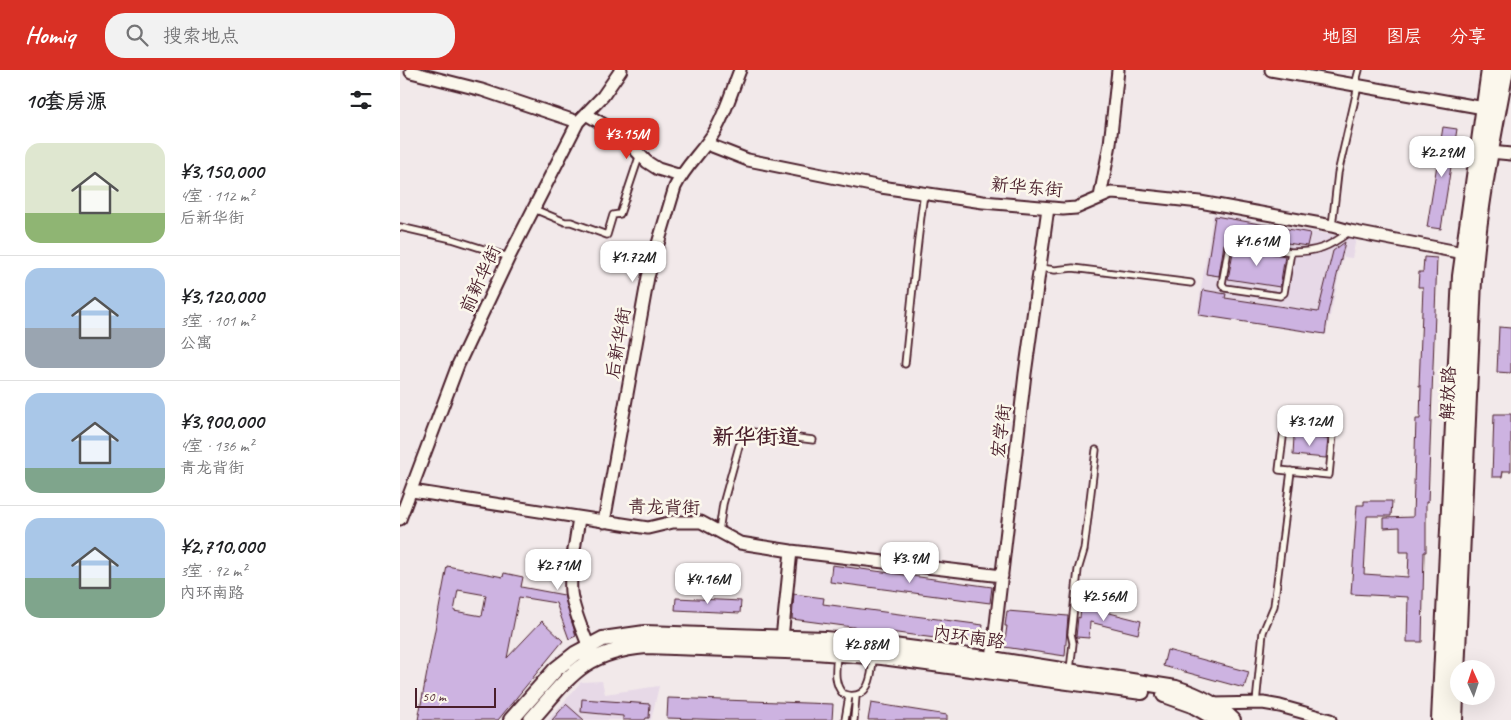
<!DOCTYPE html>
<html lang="zh">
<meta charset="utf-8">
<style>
body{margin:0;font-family:Caveat,"LXGW WenKai TC",sans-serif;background:#f2f2f2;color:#202124;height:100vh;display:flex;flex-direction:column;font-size:19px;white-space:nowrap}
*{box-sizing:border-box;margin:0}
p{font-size:16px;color:#757577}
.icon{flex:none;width:28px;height:28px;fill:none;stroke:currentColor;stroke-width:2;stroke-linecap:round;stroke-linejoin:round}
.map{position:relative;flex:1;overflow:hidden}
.drawer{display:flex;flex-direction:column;background:#fff;width:400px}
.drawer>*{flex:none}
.needle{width:32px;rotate:357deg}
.controls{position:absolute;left:1050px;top:590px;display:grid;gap:10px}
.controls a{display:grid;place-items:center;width:45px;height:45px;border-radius:50%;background:#fff;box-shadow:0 5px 20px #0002;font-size:25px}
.scale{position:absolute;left:15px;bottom:12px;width:81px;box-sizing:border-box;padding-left:5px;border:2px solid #4a1f2b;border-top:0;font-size:14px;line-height:18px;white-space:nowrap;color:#4a1f2b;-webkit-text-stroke:4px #fbf7ec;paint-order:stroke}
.price{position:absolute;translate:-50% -42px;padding:0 11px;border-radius:10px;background:#fff;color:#222;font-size:16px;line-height:32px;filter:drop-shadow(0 1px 2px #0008)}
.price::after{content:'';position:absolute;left:50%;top:30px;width:15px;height:11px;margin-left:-8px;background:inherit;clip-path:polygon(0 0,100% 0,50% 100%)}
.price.active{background:#d93025;color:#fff}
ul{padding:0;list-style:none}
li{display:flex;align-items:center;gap:15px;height:125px;padding:0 25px}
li+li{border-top:1px solid #e0e0e0}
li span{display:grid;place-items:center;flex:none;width:140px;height:100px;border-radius:15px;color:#555}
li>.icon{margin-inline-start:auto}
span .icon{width:60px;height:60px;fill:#fffc;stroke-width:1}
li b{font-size:21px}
h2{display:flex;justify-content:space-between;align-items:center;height:60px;padding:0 25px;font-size:21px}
header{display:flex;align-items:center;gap:30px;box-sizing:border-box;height:70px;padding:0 25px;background:#d93025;color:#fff}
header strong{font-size:24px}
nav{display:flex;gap:28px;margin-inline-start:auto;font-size:18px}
.search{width:350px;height:45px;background:#f2f2f2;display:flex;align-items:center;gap:12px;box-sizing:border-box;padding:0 18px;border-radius:20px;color:#757577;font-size:19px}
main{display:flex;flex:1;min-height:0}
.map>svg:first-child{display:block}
</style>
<header>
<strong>Homiq</strong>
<div class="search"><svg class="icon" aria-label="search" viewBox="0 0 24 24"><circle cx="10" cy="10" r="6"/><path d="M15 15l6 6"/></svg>搜索地点</div>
<nav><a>地图</a><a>图层</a><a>分享</a></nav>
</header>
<main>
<section class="drawer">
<h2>10套房源<svg class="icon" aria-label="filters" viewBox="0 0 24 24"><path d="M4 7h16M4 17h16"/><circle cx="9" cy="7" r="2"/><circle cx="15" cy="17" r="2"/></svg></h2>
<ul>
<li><span style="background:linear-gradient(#dfe7d0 70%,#8fb573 0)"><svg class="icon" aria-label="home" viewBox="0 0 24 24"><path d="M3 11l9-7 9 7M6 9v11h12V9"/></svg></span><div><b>¥3,150,000</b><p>4室 · 112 m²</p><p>后新华街</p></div></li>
<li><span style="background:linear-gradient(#a9c7e8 60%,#9aa5b1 0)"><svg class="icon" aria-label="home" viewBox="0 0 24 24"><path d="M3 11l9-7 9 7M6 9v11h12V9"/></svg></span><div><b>¥3,120,000</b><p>3室 · 101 m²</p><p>公寓</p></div></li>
<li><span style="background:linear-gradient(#a9c7e8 75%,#7fa58c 0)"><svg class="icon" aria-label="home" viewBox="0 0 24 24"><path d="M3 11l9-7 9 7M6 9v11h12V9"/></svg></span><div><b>¥3,900,000</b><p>4室 · 136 m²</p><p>青龙背街</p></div></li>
<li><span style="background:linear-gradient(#a9c7e8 60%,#7fa58c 0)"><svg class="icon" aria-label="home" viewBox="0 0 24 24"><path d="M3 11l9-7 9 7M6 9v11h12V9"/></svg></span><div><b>¥2,710,000</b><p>3室 · 92 m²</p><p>内环南路</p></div></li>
</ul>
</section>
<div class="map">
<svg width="1111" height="650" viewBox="0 0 1111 650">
<rect width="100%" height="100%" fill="#f2e9ea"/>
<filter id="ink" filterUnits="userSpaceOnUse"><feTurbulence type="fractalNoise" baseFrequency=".02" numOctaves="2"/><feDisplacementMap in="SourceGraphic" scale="10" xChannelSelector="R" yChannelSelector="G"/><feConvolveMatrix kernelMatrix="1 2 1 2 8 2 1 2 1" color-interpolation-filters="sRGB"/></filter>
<g filter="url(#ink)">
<path fill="#e7d9e7" d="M 813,144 L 956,169 L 952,188 L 943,187 L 926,265 L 797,245 Z
M 202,611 L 205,624 L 259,616 L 251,650 L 148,650 L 181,612 Z"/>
<path fill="#cdb3e1" stroke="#4a1f2b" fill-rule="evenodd" d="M 1043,57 L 1057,59 L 1041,159 L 1027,157 Z
M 815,146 L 910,163 L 907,176 L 887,173 L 886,176 L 831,167 L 824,174 L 819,206 L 806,204 Z
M 945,172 L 928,243 L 925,264 L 799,245 L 803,220 L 826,224 L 825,228 L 918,242 L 933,181 Z
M 834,177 L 885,186 L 880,217 L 828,209 Z
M 1024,187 L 1037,188 L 1028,432 L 1026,432 L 1026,482 L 1024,482 L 1022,572 L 1007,572 L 1008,527 L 951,524 L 957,435 L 964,435 L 964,431 L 992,431 L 991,446 L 967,446 L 964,504 L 1008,507 L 1009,482 L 1000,482 L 1000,457 L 984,458 L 984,448 L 1013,447 L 1016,349 L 1020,349 L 1021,316 L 1019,316 L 1023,217 L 1018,217 L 1019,202 L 1023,202 Z
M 1099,257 L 1111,258 L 1111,303 L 1097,302 Z
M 1094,344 L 1111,344 L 1111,401 L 1103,401 L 1102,407 L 1092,407 Z
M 894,366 L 928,369 L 926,388 L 893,385 Z
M 432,495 L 592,517 L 590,533 L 430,512 Z
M 47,496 L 103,507 L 104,503 L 123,507 L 121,517 L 164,525 L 176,566 L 169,569 L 156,533 L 119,527 L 107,588 L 142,551 L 163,571 L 98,650 L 18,650 ZM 58,520 L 86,525 L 82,546 L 54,541 Z
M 394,524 L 424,528 L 423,534 L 583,555 L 580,574 L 392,549 Z
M 276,528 L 341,531 L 340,543 L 275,540 Z
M 681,535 L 691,536 L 690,538 L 741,551 L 738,564 L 690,552 L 689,568 L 676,567 L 678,547 L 680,548 Z
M 607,541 L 668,546 L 665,586 L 604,577 L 607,556 L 605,556 Z
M 767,580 L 849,602 L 844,618 L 763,596 Z
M 268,628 L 433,634 L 432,650 L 328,650 L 267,648 Z
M 182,629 L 250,634 L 249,648 L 246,648 L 245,650 L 223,650 L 223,646 L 181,642 Z
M 471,633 L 547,645 L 547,650 L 468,650 Z
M 166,634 L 184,650 L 152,650 Z"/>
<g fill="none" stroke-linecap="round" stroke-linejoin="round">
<defs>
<path id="service" d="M 955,15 L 959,0
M 134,139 L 165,152 L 171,152 L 207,165 L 213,145 L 220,144 L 240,84
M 932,156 L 938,103 L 958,16
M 0,157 L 52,169 L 109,187
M 832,172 L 891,182 L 884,223 L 880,226 L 825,218 L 822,214 L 829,175 Z
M 891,182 C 917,182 929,177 949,162
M 640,198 L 655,200 L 673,198 L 791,213
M 505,294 C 511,237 516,180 524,123
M 884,360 L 933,365 L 929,405 L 879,400 Z
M 319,461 L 323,434 L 339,376 L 347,364 L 353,362 L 413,370
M 437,584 C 436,598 433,613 443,624 C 469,632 472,607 473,587
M 670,600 L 673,573 L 671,564 L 678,500 L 684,480 L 696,380
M 856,633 L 863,562 L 874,536 L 891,401
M 445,650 L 449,626
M 454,650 L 456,626"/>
<path id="minor" d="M 871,0 L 1084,38
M 11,2 L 82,20 L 178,52
M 186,44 L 221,65 L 247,92 L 258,99 L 281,106
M 307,74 L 348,90 L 481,117 L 583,132 L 663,139 L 676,138 L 711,123 L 726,124 L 800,132 L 932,156 L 950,161 L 1063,183
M 1090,82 L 1111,84
M 700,127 L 710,74 L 718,0
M 12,421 L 248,458 L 273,452 L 301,452 L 340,473 L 391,481 L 602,506
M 179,448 C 176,472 169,498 171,522 C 173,541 185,566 192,585
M 0,449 L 58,295 L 109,187 L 178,52 L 203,26 L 221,0
M 204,452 L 248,207 L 275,117 C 285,96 303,81 315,61 C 326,42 332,20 340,0
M 382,568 L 391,481
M 592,589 L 625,304 L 648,138
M 813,634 L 863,633 L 880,636 L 930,650"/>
<path id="tertiary" d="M 764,625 L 792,635 L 818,650
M 111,650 L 156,599 L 175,584 L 203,569 L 245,563 L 425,569 L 478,574 L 592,589 L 776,618 C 798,625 817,634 833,650
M 131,650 C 170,606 182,582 246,576 L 414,582 L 482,587 L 742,622"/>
<path id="secondary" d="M 1040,650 L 1061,206 L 1090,0
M 1054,650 L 1073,210 C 1078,139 1092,69 1105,0"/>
</defs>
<use href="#service" stroke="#4a1f2b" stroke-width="9"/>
<use href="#minor" stroke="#4a1f2b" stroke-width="15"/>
<use href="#tertiary" stroke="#4a1f2b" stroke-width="18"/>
<use href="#secondary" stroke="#4a1f2b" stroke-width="20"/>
<use href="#service" stroke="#fbf7ec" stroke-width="5.5"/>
<use href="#minor" stroke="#fbf7ec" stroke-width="11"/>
<use href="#tertiary" stroke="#fbf7ec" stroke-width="14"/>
<use href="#secondary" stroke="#fbf7ec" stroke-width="16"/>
</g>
</g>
<g text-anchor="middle" stroke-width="5" stroke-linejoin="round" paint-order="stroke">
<g font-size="18" fill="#4a1f2b" stroke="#fbf7ec">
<text transform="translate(627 117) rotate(5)" y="6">新华东街</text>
<text transform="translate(80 209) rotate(-65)" y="6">前新华街</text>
<text transform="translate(218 273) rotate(-80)" y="6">后新华街</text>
<text transform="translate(1048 323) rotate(-88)" y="6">解放路</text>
<text transform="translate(601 361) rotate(-83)" y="6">宏学街</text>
<text transform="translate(264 437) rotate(1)" y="6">青龙背街</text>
<text transform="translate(569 567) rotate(8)" y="6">内环南路</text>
</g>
<g font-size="22" font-weight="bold" fill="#4a1f2b" stroke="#fbf7ec">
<text x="356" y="374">新华街道</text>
</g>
</g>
</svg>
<div class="controls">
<a><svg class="needle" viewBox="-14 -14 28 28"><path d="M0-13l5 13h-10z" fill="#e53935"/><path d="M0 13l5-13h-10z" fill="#757577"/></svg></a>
</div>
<div class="scale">50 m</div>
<b class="price active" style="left:227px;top:90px">¥3.15M</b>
<b class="price" style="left:1042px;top:108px">¥2.29M</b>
<b class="price" style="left:857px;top:197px">¥1.61M</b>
<b class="price" style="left:233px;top:213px">¥1.72M</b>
<b class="price" style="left:910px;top:377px">¥3.12M</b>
<b class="price" style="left:510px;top:514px">¥3.9M</b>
<b class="price" style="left:158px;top:521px">¥2.71M</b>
<b class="price" style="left:308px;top:535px">¥4.16M</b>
<b class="price" style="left:704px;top:552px">¥2.56M</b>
<b class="price" style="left:466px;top:600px">¥2.88M</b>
</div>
</main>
